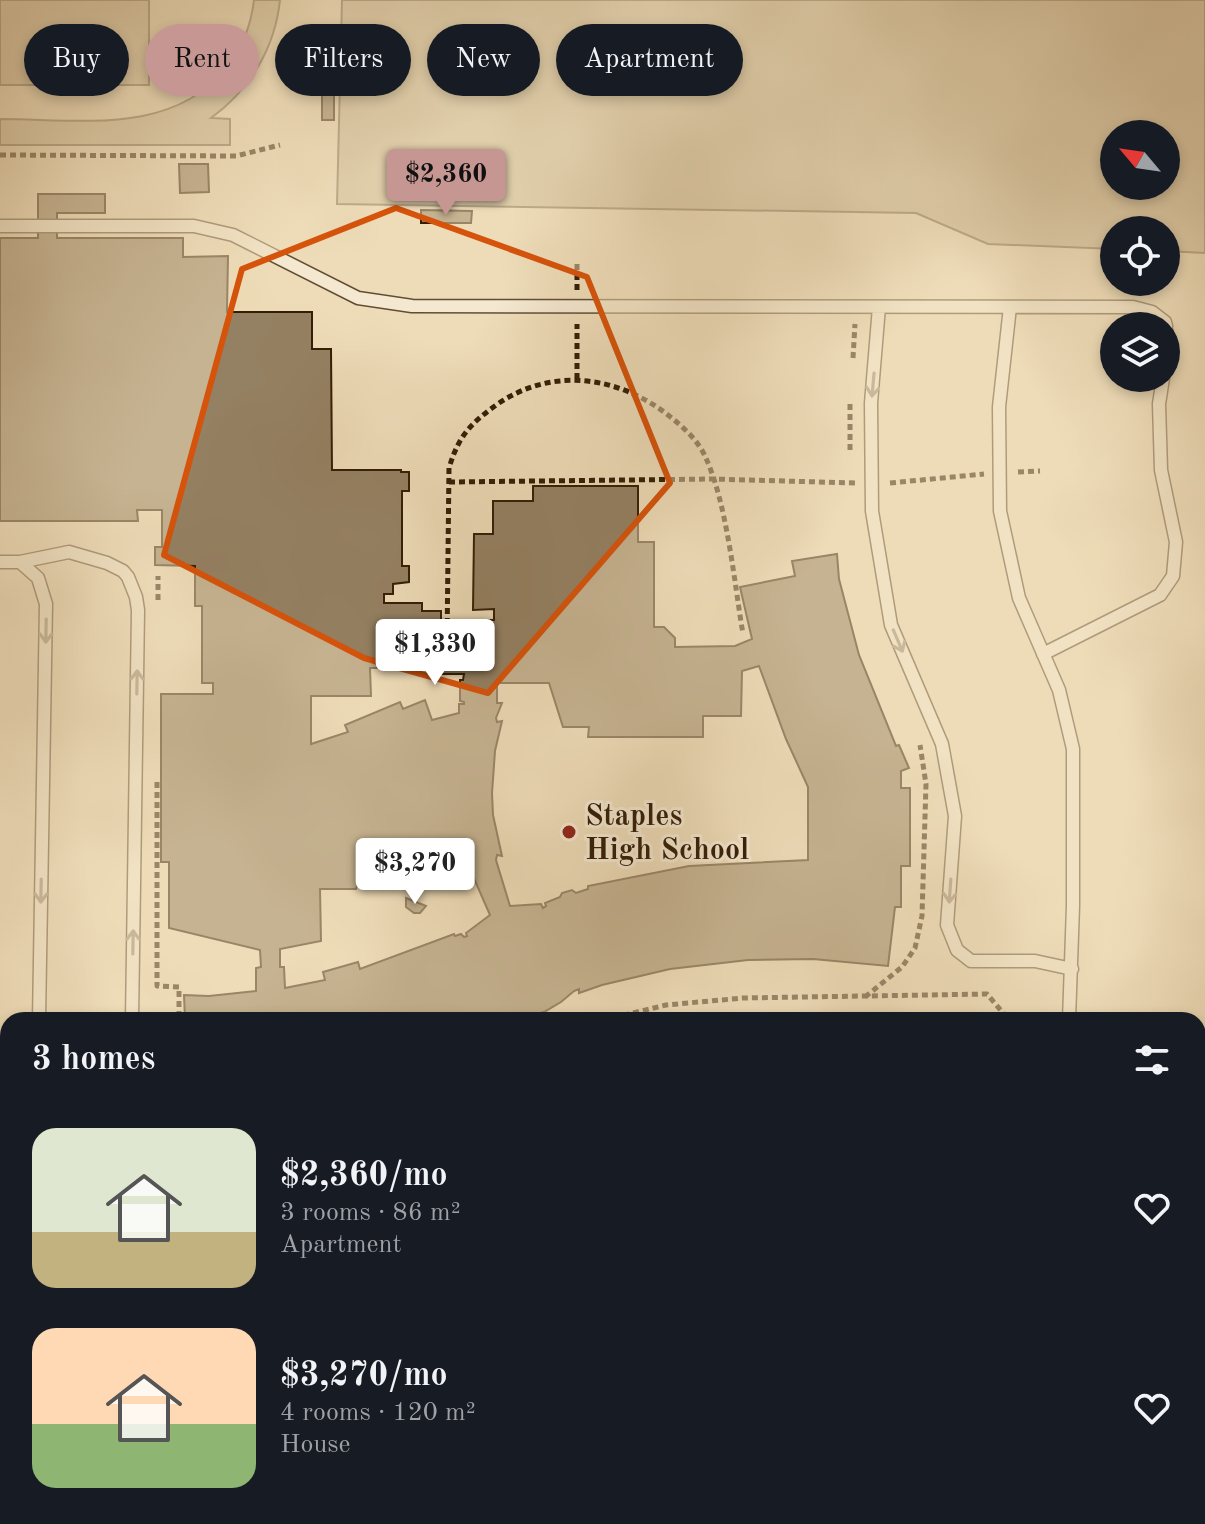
<!DOCTYPE html>
<meta charset="utf-8">
<style>
body{margin:0;font-family:"Old Standard TT",serif;background:#242831;color:#f1f3f6;height:100vh;display:flex;flex-direction:column;font-size:30px;white-space:nowrap}
*{box-sizing:border-box;margin:0}
p{font-size:26px;color:#9ea1a6}
.icon{flex:none;width:44px;height:44px;fill:none;stroke:currentColor;stroke-width:2;stroke-linecap:round;stroke-linejoin:round}
.map{position:relative;flex:1;overflow:hidden}
.drawer{position:absolute;left:0px;top:1012px;width:1206px;height:512px;display:flex;flex-direction:column;background:#171b24;border-radius:24px 24px 0 0;box-shadow:0 4px 12px #0003}
.drawer>*{flex:none}
.hud{position:absolute;left:24px;top:24px;width:800px;height:72px;display:flex;gap:16px}
.needle{width:52px;rotate:299deg}
.controls{position:absolute;left:1100px;top:120px;display:grid;gap:16px}
.controls a{display:grid;place-items:center;width:80px;height:80px;border-radius:50%;background:#171b24;box-shadow:0 4px 12px #0003;font-size:40px}
.price{position:absolute;translate:-50% -68px;padding:0 18px;border-radius:8px;background:#fff;color:#222;font-size:26px;line-height:52px;filter:drop-shadow(0 2px 4px #0008)}
.price::after{content:'';position:absolute;left:50%;top:48px;width:24px;height:18px;margin-left:-12px;background:inherit;clip-path:polygon(0 0,100% 0,50% 100%)}
.price.selected{background:#c59692;color:#111}
ul{padding:0;list-style:none}
li{display:flex;align-items:center;gap:24px;height:200px;padding:0 32px}
li span{display:grid;place-items:center;flex:none;width:224px;height:160px;border-radius:24px;color:#555}
li>.icon{margin-inline-start:auto}
span .icon{width:96px;height:96px;fill:#fffc;stroke-width:1}
li b{font-size:34px}
h2{display:flex;justify-content:space-between;align-items:center;height:96px;padding:0 32px;font-size:34px}
.chip{padding:0 28px;border-radius:36px;background:#171b24;box-shadow:0 4px 12px #0003;font-size:28px;line-height:72px}
.chip.selected{background:#c59692;color:#111}
.map>svg:first-child{display:block}
</style>
<div class="map">
<svg width="1205" height="1524" viewBox="0 0 1205 1524">
<rect width="100%" height="100%" fill="#eedcb8"/>
<filter id="stains"><feTurbulence type="fractalNoise" baseFrequency=".0025" numOctaves="4"/><feColorMatrix values="0 0 0 0 .2 0 0 0 0 .09 0 0 0 0 .02 0 0 0 .5 -.17"/></filter>
<radialGradient id="worn" r=".72"><stop offset=".6" stop-color="#630" stop-opacity="0"/><stop offset="1" stop-color="#630" stop-opacity=".3"/></radialGradient>
<path fill="#cebc9a" stroke="#806c50" stroke-width="2" fill-rule="evenodd" d="M 0,0 L 149,0 L 149,85 L 0,85 Z
M 254,0 L 280,0 C 275,48 250,90 211,118 L 230,119 L 230,145 L 0,145 L 0,119 C 78,119 172,136 226,68 C 242,49 251,25 254,0 Z
M 342,0 L 1205,0 L 1205,253 L 1166,251 L 1166,230 L 1114,230 L 1114,249 L 988,244 L 916,213 L 337,204 ZM 1166,134 L 1166,186 L 1114,186 L 1114,134 Z
M 5,1318 L 8,1318 L 8,1516 L 142,1516 L 142,1524 L 5,1524 Z"/>
<path fill="#948062" stroke="#331d05" stroke-width="2" fill-rule="evenodd" d="M 322,60 L 334,60 L 334,120 L 322,120 Z
M 179,164 L 208,164 L 209,192 L 180,193 Z
M 38,194 L 105,194 L 105,213 L 57,213 L 57,238 L 183,238 L 183,257 L 228,256 L 227,312 L 312,312 L 312,349 L 331,349 L 332,470 L 401,470 L 401,472 L 409,472 L 409,491 L 402,491 L 402,566 L 409,566 L 409,582 L 393,584 L 393,594 L 384,594 L 384,603 L 422,603 L 422,611 L 441,611 L 441,651 L 464,651 L 463,620 L 494,620 L 494,609 L 473,610 L 474,534 L 493,534 L 493,501 L 533,501 L 533,486 L 638,486 L 638,542 L 654,542 L 654,627 L 664,627 L 675,638 L 675,647 L 735,646 L 752,639 L 740,587 L 795,576 L 792,561 L 837,554 L 839,579 L 859,655 L 896,746 L 899,745 L 909,768 L 901,771 L 901,788 L 910,788 L 910,866 L 901,866 L 901,907 L 895,907 L 888,966 L 813,959 L 748,960 L 670,969 L 602,985 L 579,993 L 579,989 L 574,991 L 561,1002 L 544,1012 L 514,1020 L 185,1020 L 184,995 L 209,996 L 256,991 L 256,968 L 261,967 L 260,950 L 169,928 L 169,862 L 161,862 L 161,694 L 213,694 L 213,683 L 202,683 L 202,606 L 195,606 L 195,566 L 155,565 L 155,547 L 162,547 L 162,510 L 137,510 L 138,521 L 0,521 L 0,238 L 38,238 ZM 759,666 L 786,739 L 808,787 L 808,860 L 689,866 L 588,886 L 588,889 L 576,893 L 572,890 L 562,893 L 560,897 L 545,903 L 546,906 L 543,908 L 541,904 L 510,906 L 496,860 L 497,855 L 502,856 L 493,815 L 492,793 L 495,751 L 502,721 L 497,722 L 496,718 L 502,703 L 497,703 L 497,683 L 549,683 L 563,727 L 589,727 L 588,737 L 703,737 L 703,716 L 741,716 L 742,671 ZM 370,668 L 441,668 L 440,674 L 464,674 L 463,680 L 460,680 L 460,701 L 464,702 L 464,704 L 459,704 L 459,713 L 432,720 L 425,700 L 403,709 L 400,702 L 345,725 L 348,732 L 311,744 L 311,696 L 371,696 ZM 369,854 L 426,878 L 432,858 L 469,867 L 490,915 L 466,933 L 467,936 L 464,937 L 461,934 L 455,936 L 454,934 L 360,969 L 358,962 L 323,972 L 325,980 L 285,988 L 284,967 L 280,967 L 280,949 L 321,941 L 320,889 L 356,889 Z
M 421,210 L 472,211 L 471,223 L 421,223 Z
M 406,898 L 426,906 L 420,913 L 414,913 L 406,907 Z
M 1198,1263 L 1205,1263 L 1205,1358 L 1198,1357 Z"/>
<g fill="none" stroke-linecap="round" stroke-linejoin="round">
<defs>
<path id="lane" d="M 0,226 L 194,226 L 233,235 L 358,298 L 412,306 L 1133,307 L 1152,312 L 1165,322 L 1166,326
M 879,307 L 871,403 L 872,511 L 891,625 L 942,744 L 955,816 L 947,925 L 957,950 L 971,961 L 1035,961 L 1072,969
M 1010,307 L 999,407 L 1000,511 L 1019,598 L 1059,690 L 1073,749 L 1073,906 L 1069,1020
M 1166,329 L 1166,354
M 0,562 L 20,562 L 69,552 L 107,563 L 123,571 L 128,577 L 136,597 L 138,610 L 132,1020
M 20,562 L 38,578 L 46,604 L 39,1020
M 1043,654 L 1160,595 L 1173,576 L 1176,542 L 1161,470 L 1159,404 L 1163,378
M 404,1524 L 404,1516
M 446,1524 L 447,1516
M 1026,1524 L 1027,1516"/>
</defs>
<use href="#lane" stroke="#624d32" stroke-width="15"/>
<path stroke="#331d05" stroke-width="5" stroke-dasharray="6 4" stroke-linecap="butt" d="M 0,155 L 236,156 L 280,145
M 577,290 L 577,264
M 853,358 L 855,324
M 577,379 L 577,324
M 850,404 L 850,453
M 1018,472 L 1040,471
M 449,482 L 712,479 L 856,483
M 890,483 L 984,474
M 158,600 L 158,576
M 447,644 L 449,468 C 459,435 471,423 499,403 C 553,367 618,376 668,415 C 682,426 697,439 705,456 C 727,503 734,581 743,634
M 157,782 L 157,986 L 179,987 L 179,1020
M 865,997 L 902,967 L 915,948 L 922,916 L 926,784 L 920,745
M 604,1020 L 666,1005 L 743,998 L 987,994 L 1009,1020"/>
<use href="#lane" stroke="#f4e8d1" stroke-width="12"/>
</g>
<defs><path id="oneway-shaft" d="M-6 0H5M1.5-3L5.5 0L1.5 3" fill="none" stroke-width="1.6" stroke-linecap="round" stroke-linejoin="round" transform="scale(2)"/></defs>
<g stroke="#9d8d75">
<use href="#oneway-shaft" transform="translate(873 385) rotate(95)"/>
<use href="#oneway-shaft" transform="translate(46 631) rotate(91)"/>
<use href="#oneway-shaft" transform="translate(898 641) rotate(67)"/>
<use href="#oneway-shaft" transform="translate(137 682) rotate(-89)"/>
<use href="#oneway-shaft" transform="translate(41 891) rotate(91)"/>
<use href="#oneway-shaft" transform="translate(950 891) rotate(94)"/>
<use href="#oneway-shaft" transform="translate(133 942) rotate(-89)"/>
</g>
<path d="M0 0H1205V1524H0ZM 396,208 L 587,277 L 670,483 L 488,693 L 364,658 L 164,555 L 242,269 Z" fill="#eedcb8" fill-opacity=".55" fill-rule="evenodd"/>
<path fill="none" stroke="#d6530b" stroke-width="6" stroke-linejoin="round" d="M 396,208 L 587,277 L 670,483 L 488,693 L 364,658 L 164,555 L 242,269 Z"/>
<circle fill="#8f2418" stroke="#f4e8d1" stroke-width="3" cx="569" cy="832" r="8"/>
<g text-anchor="middle" stroke-width="6" stroke-linejoin="round" paint-order="stroke">
<g font-size="30" font-weight="bold" fill="#331d05" stroke="#f4e8d1" text-anchor="start">
<text x="585" y="825">Staples<tspan x="585" dy="34">High School</tspan></text>
</g>
</g>
<rect width="100%" height="100%" filter="url(#stains)"/>
<rect width="100%" height="100%" fill="url(#worn)"/>
</svg>
<div class="controls">
<a><svg class="needle" viewBox="-14 -14 28 28"><path d="M0-13l5 13h-10z" fill="#e53935"/><path d="M0 13l5-13h-10z" fill="#9ea1a6"/></svg></a>
<a><svg class="icon" aria-label="locate" viewBox="0 0 24 24"><circle cx="12" cy="12" r="6"/><path d="M12 2v4M12 18v4M2 12h4M18 12h4"/></svg></a>
<a><svg class="icon" aria-label="layers" viewBox="0 0 24 24"><path d="M12 4l9 5-9 5-9-5zM3 14l9 5 9-5"/></svg></a>
</div>
<b class="price selected" style="left:446px;top:217px">$2,360</b>
<b class="price" style="left:435px;top:687px">$1,330</b>
<b class="price" style="left:415px;top:906px">$3,270</b>
<div class="hud">
<a class="chip">Buy</a>
<a class="chip selected">Rent</a>
<a class="chip">Filters</a>
<a class="chip">New</a>
<a class="chip">Apartment</a>
</div>
<section class="drawer">
<h2>3 homes<svg class="icon" aria-label="filters" viewBox="0 0 24 24"><path d="M4 7h16M4 17h16"/><circle cx="9" cy="7" r="2"/><circle cx="15" cy="17" r="2"/></svg></h2>
<ul>
<li><span style="background:linear-gradient(#dfe7d0 65%,#c2b280 0)"><svg class="icon" aria-label="home" viewBox="0 0 24 24"><path d="M3 11l9-7 9 7M6 9v11h12V9"/></svg></span><div><b>$2,360/mo</b><p>3 rooms · 86 m²</p><p>Apartment</p></div><svg class="icon" aria-label="heart" viewBox="0 0 24 24"><path d="M12 20l-8-8c-3-5 5-10 8-4 3-6 11-1 8 4z"/></svg></li>
<li><span style="background:linear-gradient(#ffd9b3 60%,#8fb573 0)"><svg class="icon" aria-label="home" viewBox="0 0 24 24"><path d="M3 11l9-7 9 7M6 9v11h12V9"/></svg></span><div><b>$3,270/mo</b><p>4 rooms · 120 m²</p><p>House</p></div><svg class="icon" aria-label="heart" viewBox="0 0 24 24"><path d="M12 20l-8-8c-3-5 5-10 8-4 3-6 11-1 8 4z"/></svg></li>
</ul>
</section>
</div>
